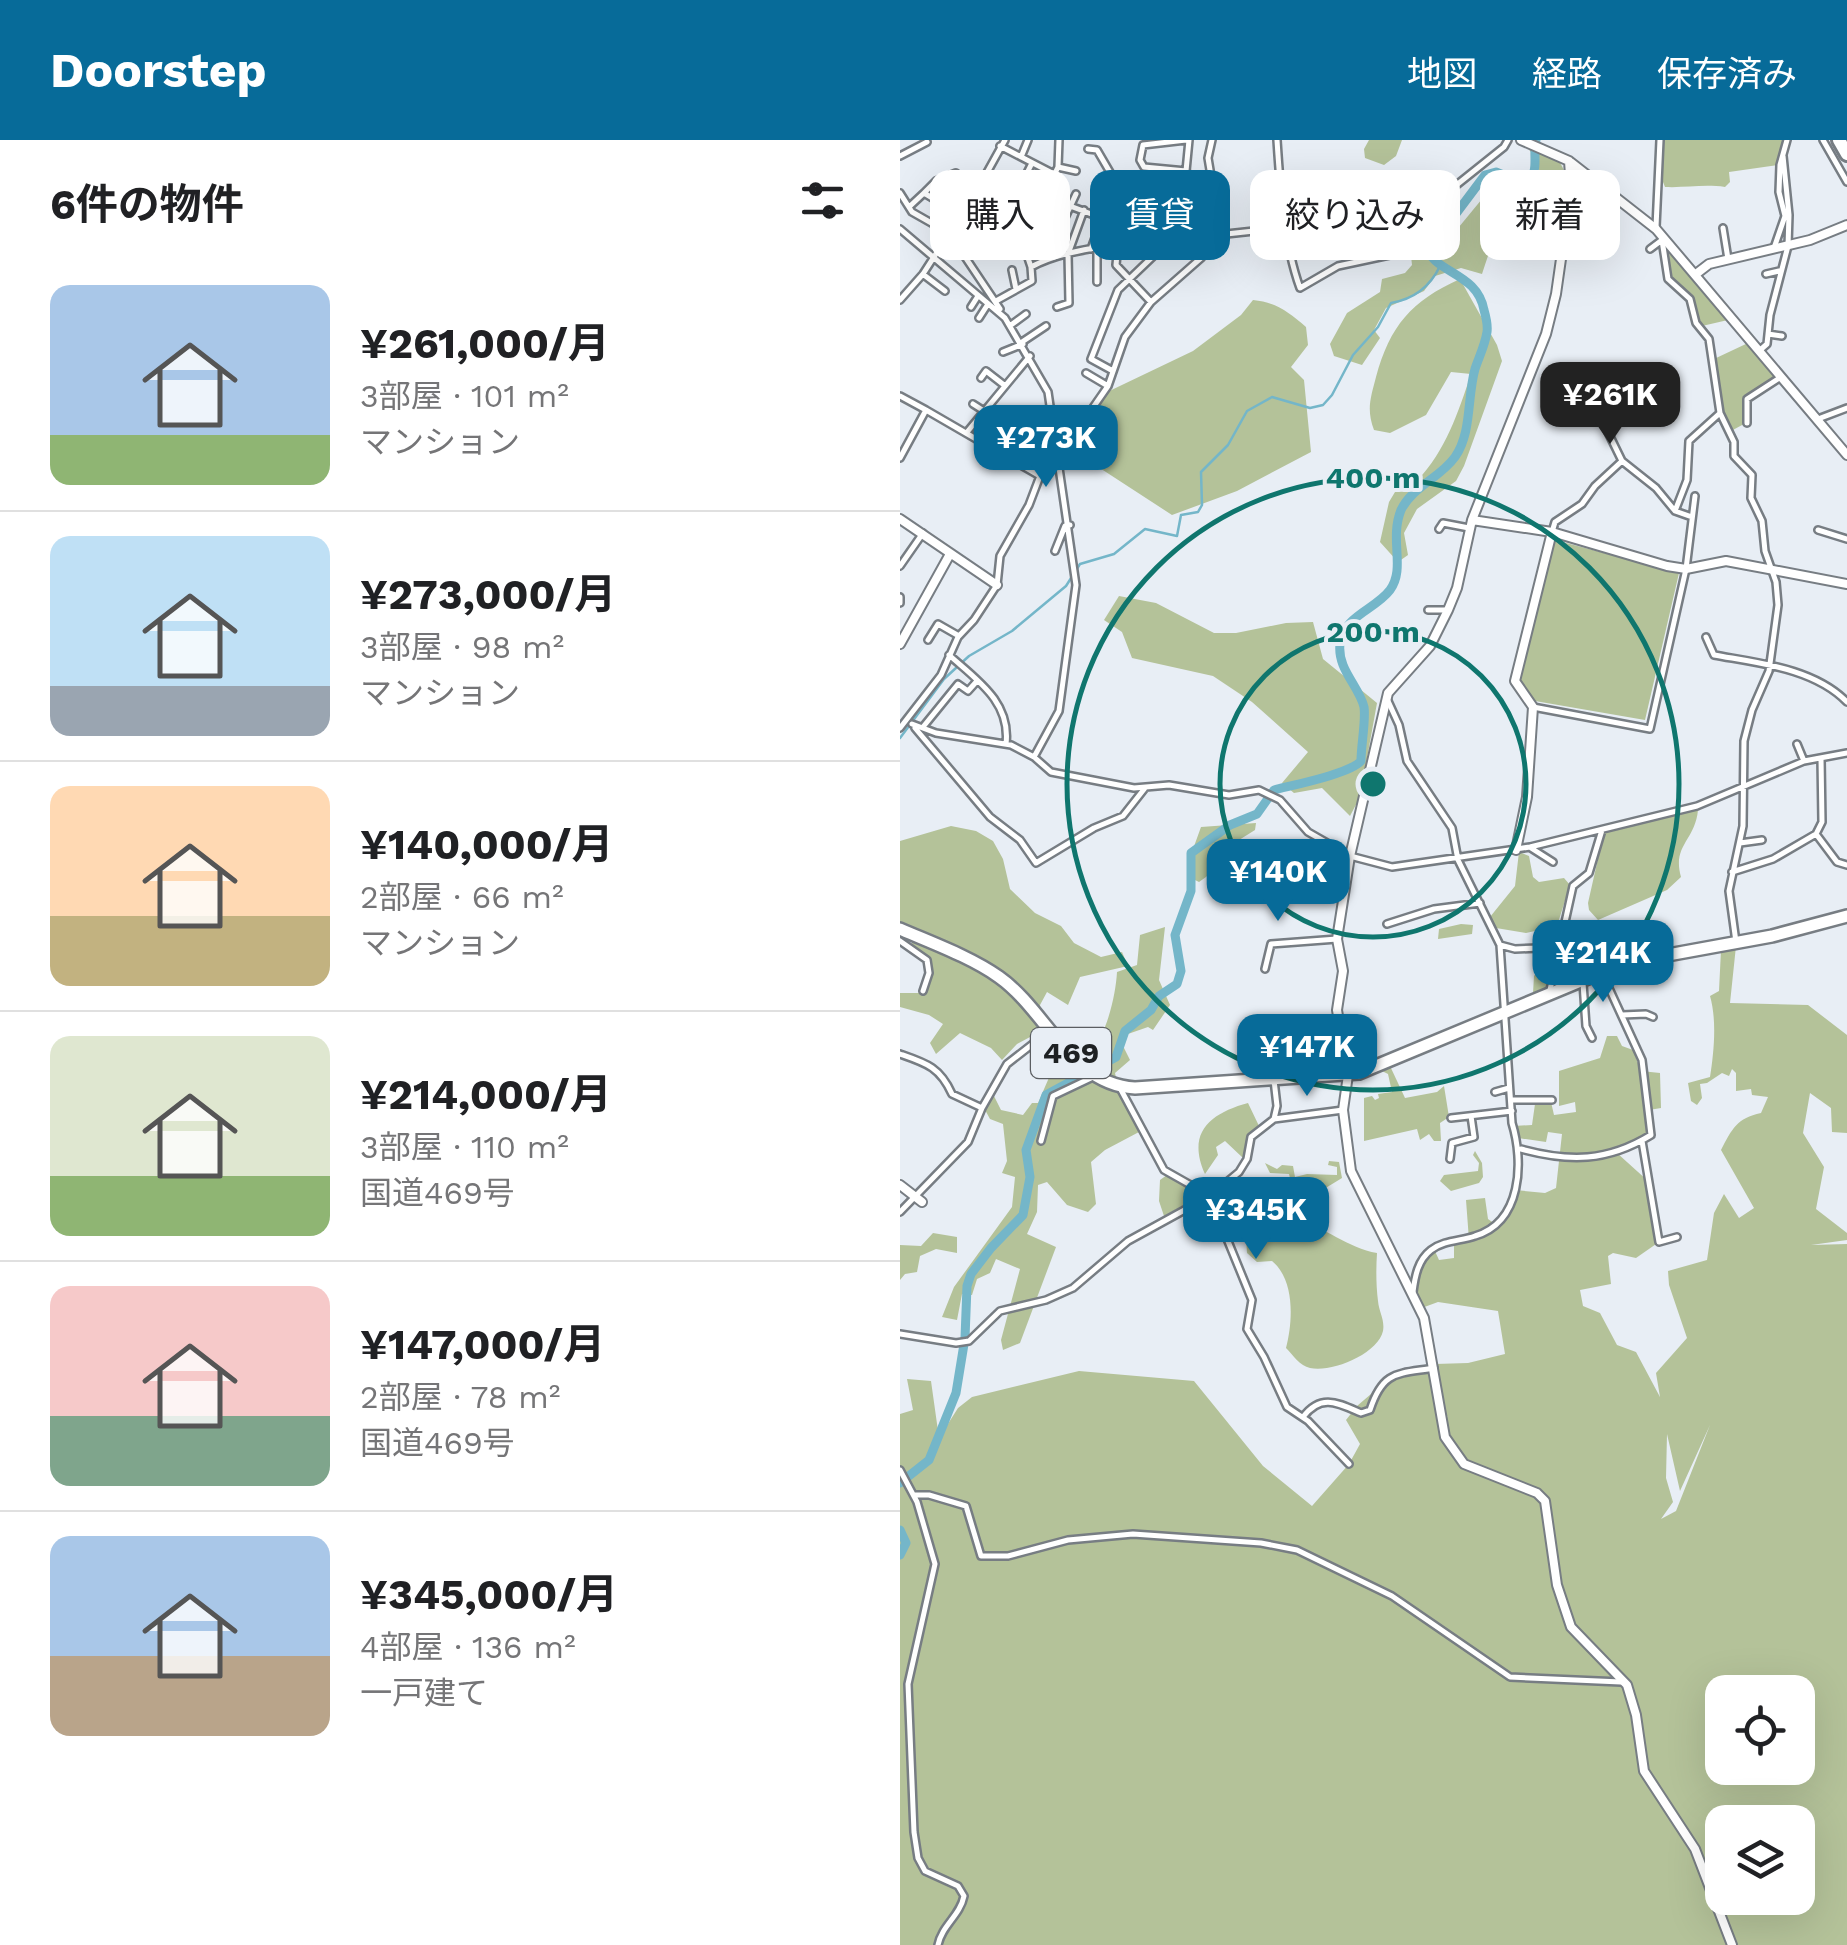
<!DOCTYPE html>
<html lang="ja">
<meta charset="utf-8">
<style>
body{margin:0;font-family:"Work Sans","Noto Sans JP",sans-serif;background:#f6f6f6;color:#202124;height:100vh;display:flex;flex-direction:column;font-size:38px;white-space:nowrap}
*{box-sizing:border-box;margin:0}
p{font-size:32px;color:#757577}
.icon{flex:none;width:55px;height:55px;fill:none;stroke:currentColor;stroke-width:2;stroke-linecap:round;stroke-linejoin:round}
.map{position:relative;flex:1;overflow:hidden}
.side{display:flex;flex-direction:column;background:#fff;width:900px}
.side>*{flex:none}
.guide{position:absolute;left:30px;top:30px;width:765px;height:90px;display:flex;gap:20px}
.buttons{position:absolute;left:805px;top:1535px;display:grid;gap:20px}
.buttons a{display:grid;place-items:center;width:110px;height:110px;border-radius:20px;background:#fff;box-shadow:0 10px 40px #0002;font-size:50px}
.price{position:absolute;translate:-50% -85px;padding:0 22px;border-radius:20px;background:#076b99;color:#fff;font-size:32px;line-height:65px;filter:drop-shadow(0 2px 5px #0008)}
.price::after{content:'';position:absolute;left:50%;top:60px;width:30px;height:22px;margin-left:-15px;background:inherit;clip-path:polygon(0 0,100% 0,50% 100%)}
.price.active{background:#222;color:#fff}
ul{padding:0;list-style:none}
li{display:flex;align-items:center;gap:30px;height:250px;padding:0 50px}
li+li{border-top:2px solid #e0e0e0}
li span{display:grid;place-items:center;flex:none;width:280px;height:200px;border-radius:20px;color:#555}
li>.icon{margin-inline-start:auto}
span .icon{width:120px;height:120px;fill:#fffc;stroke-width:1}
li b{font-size:42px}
h2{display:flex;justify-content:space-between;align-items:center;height:120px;padding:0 50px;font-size:42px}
.tag{padding:0 35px;border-radius:20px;background:#fff;box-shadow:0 10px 40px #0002;font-size:35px;line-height:90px}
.tag.active{background:#076b99;color:#fff}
header{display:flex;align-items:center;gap:60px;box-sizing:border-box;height:140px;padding:0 50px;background:#076b99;color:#fff}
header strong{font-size:48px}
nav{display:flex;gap:55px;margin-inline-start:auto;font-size:35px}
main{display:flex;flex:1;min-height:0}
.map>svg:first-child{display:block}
</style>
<header>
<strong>Doorstep</strong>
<nav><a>地図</a><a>経路</a><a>保存済み</a></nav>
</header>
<main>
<section class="side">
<h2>6件の物件<svg class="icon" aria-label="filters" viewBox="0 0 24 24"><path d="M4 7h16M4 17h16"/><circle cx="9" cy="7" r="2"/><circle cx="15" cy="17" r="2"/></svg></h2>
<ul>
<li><span style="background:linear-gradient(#a9c7e8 75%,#8fb573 0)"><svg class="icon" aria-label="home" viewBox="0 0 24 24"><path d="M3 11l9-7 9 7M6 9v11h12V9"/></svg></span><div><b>¥261,000/月</b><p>3部屋 · 101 m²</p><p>マンション</p></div></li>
<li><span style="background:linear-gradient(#bfe0f5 75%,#9aa5b1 0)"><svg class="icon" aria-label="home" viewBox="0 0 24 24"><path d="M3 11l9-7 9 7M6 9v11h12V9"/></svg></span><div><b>¥273,000/月</b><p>3部屋 · 98 m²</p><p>マンション</p></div></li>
<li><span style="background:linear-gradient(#ffd9b3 65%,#c2b280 0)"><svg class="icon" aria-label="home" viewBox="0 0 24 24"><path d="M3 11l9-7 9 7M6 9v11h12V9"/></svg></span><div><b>¥140,000/月</b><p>2部屋 · 66 m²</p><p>マンション</p></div></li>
<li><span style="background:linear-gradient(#dfe7d0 70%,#8fb573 0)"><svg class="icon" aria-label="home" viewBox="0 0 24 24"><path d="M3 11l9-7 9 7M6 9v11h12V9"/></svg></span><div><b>¥214,000/月</b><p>3部屋 · 110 m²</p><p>国道469号</p></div></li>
<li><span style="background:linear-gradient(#f6c9c9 65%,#7fa58c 0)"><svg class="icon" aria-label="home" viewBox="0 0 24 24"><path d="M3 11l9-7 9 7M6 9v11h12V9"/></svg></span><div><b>¥147,000/月</b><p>2部屋 · 78 m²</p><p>国道469号</p></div></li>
<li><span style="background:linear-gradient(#a9c7e8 60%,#b9a48a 0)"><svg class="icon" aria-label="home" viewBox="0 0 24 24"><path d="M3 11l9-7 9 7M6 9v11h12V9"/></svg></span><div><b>¥345,000/月</b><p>4部屋 · 136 m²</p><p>一戸建て</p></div></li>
</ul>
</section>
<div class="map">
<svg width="947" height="1805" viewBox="0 0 947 1805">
<rect width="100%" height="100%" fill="#e8eef5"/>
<path fill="#b4c299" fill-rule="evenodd" d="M 469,0 L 502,0 L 496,16 L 484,25 L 465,18 L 464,9 Z
M 623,0 C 649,0 662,20 669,44 L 655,54 L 638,41 L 639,25 Z
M 764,0 L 885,0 L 878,25 L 829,32 L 830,42 L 825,47 C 804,44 785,48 765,47 L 761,37 Z
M 605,42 L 625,49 C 602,73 592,103 582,134 L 561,128 L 535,136 L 524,151 L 486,168 L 474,190 L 480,198 L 462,225 L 434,216 L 430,204 L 447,173 L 480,152 L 482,139 L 505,133 L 512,125 L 511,116 L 521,107 L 554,93 L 582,59 Z
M 769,108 L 826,176 L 828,180 L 802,186 L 798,182 L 792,158 L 770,138 Z
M 560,139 L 597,205 L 602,221 L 564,326 L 556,341 L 517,369 L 504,393 L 508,415 L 498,422 L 480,402 L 489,362 L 501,342 L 517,341 C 546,310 558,273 571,234 L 551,232 L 526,275 L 490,293 L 474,290 C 466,269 471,257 476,237 C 490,186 511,161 560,139 Z
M 353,160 C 375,162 389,172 406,187 L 408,205 L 391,227 L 404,240 L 411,312 L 337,351 L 272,375 L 189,321 L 180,303 L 187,269 L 201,255 L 293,211 L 341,175 Z
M 848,203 L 877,237 L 845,256 L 844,284 L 831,291 L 822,273 L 814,219 Z
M 655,400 L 779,433 L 745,580 L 635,561 L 619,538 Z
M 219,456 L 256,463 L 314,493 L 336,493 L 386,483 L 413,482 L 423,519 L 477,563 L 460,657 L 450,676 L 422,648 L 394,653 L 382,643 L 408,612 L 352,562 L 313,536 L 232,518 L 222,492 L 204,480 Z
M 798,670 C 795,701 772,705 781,737 L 767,750 L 698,780 L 689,770 L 688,763 L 704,692 Z
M 356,683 L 355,690 L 339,700 L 306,737 L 299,742 L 295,740 L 295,732 L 288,723 L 301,687 Z
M 51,686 L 76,691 L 93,701 L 103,719 L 110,749 L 135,773 L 161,786 L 174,803 L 201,817 L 222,812 L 228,826 L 180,837 L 168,865 L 147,852 L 140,865 L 145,889 L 117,904 L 102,920 L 91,908 L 60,893 L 36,914 L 30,903 L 43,884 L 29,875 L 0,867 L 0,853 L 24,853 L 27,823 L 11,810 L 14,790 L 0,783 L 0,701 Z
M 619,712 L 629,716 L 633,737 L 639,742 L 664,738 L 670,745 L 657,786 L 626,793 L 596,788 L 590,777 L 615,746 Z
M 561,784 L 573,785 L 572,794 L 538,799 L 539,789 Z
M 265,787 L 259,840 L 270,865 L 253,890 L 248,887 L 225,895 L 222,904 L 230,920 L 215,933 L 219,951 L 239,992 L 205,1010 L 191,1022 L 196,1064 L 188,1072 L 167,1065 L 147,1042 L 138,1045 L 137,1072 L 127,1094 L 156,1107 L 120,1203 L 103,1210 L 101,1200 L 120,1129 L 96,1119 L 90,1133 L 77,1139 L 72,1155 L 62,1154 L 57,1180 L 42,1177 L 54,1147 L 112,1067 L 115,1037 L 102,1033 L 107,1021 L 103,984 L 90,979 L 84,968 L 94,956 L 101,970 L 123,975 L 132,963 L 138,963 L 151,933 C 197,937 215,867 217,832 L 237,825 L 240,795 Z
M 836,806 L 830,863 L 908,865 L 947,895 L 947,993 L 932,992 L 931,968 L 910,953 L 903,993 L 924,1027 L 916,1069 L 947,1093 L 947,1100 L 911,1105 L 947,1104 L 947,1805 L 0,1805 L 0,1274 L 13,1270 L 7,1239 L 31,1241 L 39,1298 L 58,1268 L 72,1257 L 179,1231 L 294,1241 L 363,1326 L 412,1366 L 449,1324 L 460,1304 L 446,1280 L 457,1266 L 492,1236 L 534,1231 L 535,1262 L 539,1262 L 548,1278 L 540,1259 L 535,1224 L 568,1223 L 605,1214 L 598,1171 L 538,1162 L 519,1169 L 512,1156 L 520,1121 L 534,1109 L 539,1120 L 554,1118 L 554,1103 L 569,1100 L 566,1060 L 585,1058 L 588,1079 L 595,1084 L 604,1078 L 615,1050 L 645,1053 L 656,1048 L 662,994 L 648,992 L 646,1002 L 618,998 L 613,986 L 632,985 L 635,964 L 651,962 L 654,975 L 676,972 L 675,962 L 659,966 L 659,931 L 700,918 L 707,896 L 717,896 L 722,906 L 733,910 L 741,931 L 760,933 L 761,968 L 749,970 L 751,995 L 728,1003 L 717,1013 L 748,1041 L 746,1049 L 759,1102 L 736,1118 L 713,1113 L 708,1116 L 711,1144 L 680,1150 L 683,1166 L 700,1173 L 717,1205 L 736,1212 L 760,1257 L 756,1233 L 787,1198 L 769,1145 L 768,1131 L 807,1120 L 814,1073 L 824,1054 L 839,1078 L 854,1068 L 821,1010 C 832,989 837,978 861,973 L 868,957 L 852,955 L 851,949 L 836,951 L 836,933 L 832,929 L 829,936 L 822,933 L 807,943 L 800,944 L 802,958 L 797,965 L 791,961 L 788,943 L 810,937 C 814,912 817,880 810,856 L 819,851 L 821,810 ZM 810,1285 L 776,1371 L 761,1379 L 773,1362 L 766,1338 L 767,1294 L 780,1351 ZM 822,1552 L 898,1552 L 898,1628 L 822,1628 ZM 822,1682 L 898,1682 L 898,1758 L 822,1758 Z
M 647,817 L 653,832 L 647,850 L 636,856 L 633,853 L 634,836 Z
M 490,926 L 505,958 L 537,952 L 544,946 L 549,977 L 540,983 L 541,1001 L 534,1001 L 529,994 L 520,1000 L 517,989 L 464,1001 L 464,958 L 472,956 L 475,960 L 479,958 L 478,954 L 492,952 L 488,934 L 480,930 Z
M 348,963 L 359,986 L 349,995 L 343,1018 L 325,1001 L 316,1007 L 318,1015 L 305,1034 C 286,992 311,973 348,963 Z
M 575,1011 L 582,1023 L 583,1037 L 579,1043 L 551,1051 L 540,1041 L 544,1035 L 578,1031 L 579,1023 L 573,1015 Z
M 429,1021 L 439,1022 L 442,1038 L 424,1049 L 396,1079 C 425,1087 448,1108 477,1113 C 476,1129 476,1145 478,1161 C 479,1172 485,1180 483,1191 C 478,1214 431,1233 410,1228 C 400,1226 393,1215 386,1208 C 393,1181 395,1140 372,1121 L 357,1122 L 347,1113 L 346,1098 L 353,1094 L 368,1100 L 375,1073 L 383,1069 L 394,1056 L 389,1034 L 370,1033 L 365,1023 L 377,1029 L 382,1025 L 393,1026 L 395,1037 L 407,1034 L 437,1035 L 437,1027 L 428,1025 Z
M 267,1035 L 294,1051 L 289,1062 L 264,1076 L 259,1061 L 260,1040 Z
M 33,1093 L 57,1097 L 57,1113 L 36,1109 L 20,1116 L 17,1132 L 5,1134 L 0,1140 L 0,1105 L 21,1106 Z"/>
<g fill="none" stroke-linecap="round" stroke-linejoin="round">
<path stroke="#74b6c9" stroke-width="2.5" d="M 0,598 L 44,539 L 69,516 L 112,491 L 166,446 L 180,424 L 214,414 L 245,389 L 277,396 L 281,375 L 298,372 L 302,365 L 301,332 L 328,305 L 347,271 L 372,257 L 410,268 L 423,265 L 432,255 L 453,215 L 478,187 L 491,163 C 514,159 530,147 540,126"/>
<path stroke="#74b6c9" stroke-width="9" d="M 0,1343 L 29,1320 L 56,1253 L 65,1198 L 67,1146 L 71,1134 L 91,1108 L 123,1075 L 130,1037 L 126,1010 L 146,955 L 216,917 L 225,891 L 251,870 L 259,856 L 277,844 L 281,831 L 275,795 L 291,751 L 291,713 L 330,685 L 357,674 L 374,650 C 393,645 449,634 461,621 C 461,605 466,581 464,567 C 459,546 437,529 440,504 C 444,475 475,470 490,450 C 506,428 489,400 501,370 C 512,347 540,338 555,317 C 572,293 567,257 575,229 C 579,217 585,205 587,192 C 588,185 586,177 584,170 C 577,132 535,134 525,106 L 532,92 L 552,79 L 585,35 L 596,32 L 625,44 C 641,32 632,17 636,0
M 0,1390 L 6,1403 L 0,1415"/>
<defs>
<path id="minor" d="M 377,0 C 380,47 384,104 400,148 L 438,126 L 499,113 L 512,104 L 543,72 L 554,47 L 604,7 L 608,0
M 923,0 L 947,42
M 100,6 L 154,34
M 188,9 L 197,10 L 211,34 L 218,76 L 213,105
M 0,16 L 27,2
M 121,17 L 128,0
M 158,27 L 176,31
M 286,31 L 244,27 L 240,20 L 243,5 L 286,0
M 290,36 L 311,41
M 86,37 L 105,81 L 123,103 L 131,127
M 0,53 L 12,72 L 49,93 L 100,169
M 24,53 L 36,41 L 56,33
M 116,55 L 140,65 L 158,27 L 159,0
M 686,65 L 693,39
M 170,66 L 202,78 L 191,109
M 9,67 L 24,53 L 59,74
M 257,68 L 278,91
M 100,69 L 116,55 L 132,23
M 62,71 L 79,86
M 697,79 L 704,48
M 164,80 L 176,54
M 756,87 L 760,0
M 823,88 L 828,119
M 0,89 L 105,178 L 148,252 L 176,445 L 159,571 L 134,617
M 317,95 L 354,91 L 391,101
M 762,100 L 768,139 L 790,159 L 796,183 L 809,199 L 820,273 L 789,301 L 787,340 L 775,371
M 874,108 L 885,76 L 879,52 L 880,25 L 887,0
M 750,109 L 762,100
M 112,130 L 116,149
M 866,134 L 879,131
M 24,135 L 45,151
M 197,142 L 197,110
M 0,160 L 23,134 L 79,47 L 105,0
M 96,161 L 132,141 L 131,127 C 157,113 189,109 218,104
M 251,162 L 216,125 L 218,104 L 290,36 L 286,31 L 289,0
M 71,167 L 78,156
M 157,167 L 169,163 L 168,114 L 184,70
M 79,178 L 88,164
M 111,185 L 126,174
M 868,194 L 882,196
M 122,202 L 146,186
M 859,211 L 867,204 L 870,175 L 888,106 L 889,75 L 883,16
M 103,212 L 123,204
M 213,231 L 191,219 L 218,150 L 315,57
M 186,233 L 208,246
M 81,238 L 86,231 L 104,245
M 0,256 L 26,270
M 73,264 L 84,271
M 820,273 L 834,302 L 834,316 L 852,335 L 851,358 L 862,381 L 865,411 L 876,442 L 878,465 L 869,531 L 852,570 L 844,601 L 843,686 L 829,751 L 836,802
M 128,275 L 145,285 L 153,281
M 918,279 L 947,268
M 703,282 L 722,321
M 847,283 L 847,259 L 881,237
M 68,291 L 130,216
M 101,313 L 117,294 L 121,298
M 0,318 L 26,270 L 140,336
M 539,389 L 543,383 L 569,388
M 918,390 L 947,399
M 652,392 L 655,382 L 682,364 L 695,346 L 722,321 L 756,348 L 775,371 L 792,377
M 155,411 L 165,386 L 170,385
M 0,426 L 23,393
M 0,457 L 0,463
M 528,470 L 548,470
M 806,497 L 814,515 C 858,523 914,528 947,562
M 28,500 L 38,484 L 59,496
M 49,515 C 77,540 111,562 106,604
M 488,561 L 499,585 L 507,621 L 552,688 L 558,720 L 600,805 L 612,983 C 624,1022 622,1082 575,1096 C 561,1101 544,1100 531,1110 C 518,1120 515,1136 513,1152
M 633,567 L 750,589 L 786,429 L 795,356
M 12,584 L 36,593 L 111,605 L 134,617 L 151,632 L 234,648 L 269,645 L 329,655 L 359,650 L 380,660 L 408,692 L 450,716 L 492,727 L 630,707 L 797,666 L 904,621 L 947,613
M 23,587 L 58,544 L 68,551 L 77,541
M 0,588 L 41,535 L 58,497 L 74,480 L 97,445 L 100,416 L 129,365 L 140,336 L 158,318 L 208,246 L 225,197 L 251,162 L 301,118 L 314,102 L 317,95 L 317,72 L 308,18 L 312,0
M 15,588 L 90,677 L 120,700 L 136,723 L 194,688 L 223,676 L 245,648
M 897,604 L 904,621
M 921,618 L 922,682 L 916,694 L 937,722 L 947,725
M 840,703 L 862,700
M 631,708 L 653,722
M 832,732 L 873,719 L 916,694
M 487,784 L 534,769 L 580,763
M 0,801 L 27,820 L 29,833 L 23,851
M 600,805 L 615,809 L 639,808 L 655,822
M 365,829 L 371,804 L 437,799
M 683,843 L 686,886 L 692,898
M 650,850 L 673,746 L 689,733 L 702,690
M 722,875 L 746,874 L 753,877
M 0,914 C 26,923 40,927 52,954 L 82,968
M 220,948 L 264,1030 L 310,1056 L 318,1066 L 323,1089 L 352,1160 L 347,1189 L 364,1217 L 387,1267 L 408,1281 L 449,1324
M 595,952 L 609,948
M 612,960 L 652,960
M 551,978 L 612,971
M 374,979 L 443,970
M 141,1001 L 153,956 L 193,937
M 742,1001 L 759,1102 L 777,1097
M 621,1009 C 669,1022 707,1022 751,995 L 742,920 L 702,833
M 550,1019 L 552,1003 L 574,997 L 571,976
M 0,1072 L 68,1002 L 82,968 L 107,924 L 148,892
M 302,1091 L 321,1082
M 0,1194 L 56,1203 L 69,1201 L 100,1171 L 146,1160 L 173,1148 L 228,1101 L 310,1056 L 339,1032 L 347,1019 L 351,997 L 374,979 L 377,966 L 374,940
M 403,1277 C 421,1253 438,1263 461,1273 L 470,1270 C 483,1230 498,1234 534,1228
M 0,1330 L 17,1362 L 35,1424 L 8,1544 L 14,1692 L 18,1718 L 25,1731 L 58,1746 L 64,1756 C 60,1776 42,1785 38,1805
M 14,1355 L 29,1355 L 66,1366 L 81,1416 L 108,1416 L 168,1400 L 233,1394 L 361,1403 L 397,1410 L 492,1456 L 610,1537 L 721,1542"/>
<path id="tertiary" d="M 621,0 L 669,21 L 756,89 L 947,315
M 669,21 L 671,49 L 656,154 L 646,194 L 572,380 L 557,448 L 548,470 L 530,506 L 488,553 L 450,716 L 437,799 L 443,831 L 437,870 L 448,935 L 443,970 L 451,1031 L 524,1178 L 545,1297 L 564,1324 L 637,1353 L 645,1361 L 657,1445 L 671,1487 L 727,1545 L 736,1575 L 744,1631 L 795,1709 L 832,1805
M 796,134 L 809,124 L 910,100 L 947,85
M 0,379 L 97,445
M 572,380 L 652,392 L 767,426 L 786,429 L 826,421 L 947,444
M 0,504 L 50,414
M 616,710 L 627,657 L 633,567 L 615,541 L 652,392
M 0,1045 L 22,1062"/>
<path id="trunk" d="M 0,789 C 32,803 71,817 99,837 C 147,871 171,945 235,948 L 459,933 L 724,823 L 872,796 L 947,776"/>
<path id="motorway" d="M 939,0 L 947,14"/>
</defs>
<use href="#minor" stroke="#777d83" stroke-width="10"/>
<use href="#tertiary" stroke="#777d83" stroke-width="12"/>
<use href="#trunk" stroke="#777d83" stroke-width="16"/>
<use href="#motorway" stroke="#777d83" stroke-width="18"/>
<use href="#minor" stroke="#fff" stroke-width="5"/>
<use href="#tertiary" stroke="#fff" stroke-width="8"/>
<use href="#trunk" stroke="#fff" stroke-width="11"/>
<use href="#motorway" stroke="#fff" stroke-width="12"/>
</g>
<g fill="none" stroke="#0f766e" stroke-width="5">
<circle cx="473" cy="644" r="153"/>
<circle cx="473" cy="644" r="306"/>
</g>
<g text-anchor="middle" stroke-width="8" stroke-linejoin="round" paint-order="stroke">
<rect fill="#e8eef5" stroke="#5b5e62" stroke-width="2.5" x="131" y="888" width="80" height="50" rx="8"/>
<g font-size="30" font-weight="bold" fill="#1e2123">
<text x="171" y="923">469</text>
</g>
</g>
<circle cx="473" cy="644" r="15" fill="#0f766e" stroke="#e8eef5" stroke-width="5"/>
<g font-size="30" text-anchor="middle" font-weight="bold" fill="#0f766e" stroke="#e8eef5" stroke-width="8" stroke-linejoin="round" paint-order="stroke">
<text x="473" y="348">400 m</text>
<text x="473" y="502">200 m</text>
</g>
</svg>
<div class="buttons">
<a><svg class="icon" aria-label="locate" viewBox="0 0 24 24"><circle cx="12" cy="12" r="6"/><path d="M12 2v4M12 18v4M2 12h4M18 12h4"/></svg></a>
<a><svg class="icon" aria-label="layers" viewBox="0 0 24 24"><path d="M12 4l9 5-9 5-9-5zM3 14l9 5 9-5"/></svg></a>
</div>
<b class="price active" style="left:710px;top:307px">¥261K</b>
<b class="price" style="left:146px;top:350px">¥273K</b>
<b class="price" style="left:378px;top:784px">¥140K</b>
<b class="price" style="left:703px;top:865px">¥214K</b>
<b class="price" style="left:407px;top:959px">¥147K</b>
<b class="price" style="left:356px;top:1122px">¥345K</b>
<div class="guide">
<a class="tag">購入</a>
<a class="tag active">賃貸</a>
<a class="tag">絞り込み</a>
<a class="tag">新着</a>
</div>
</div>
</main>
